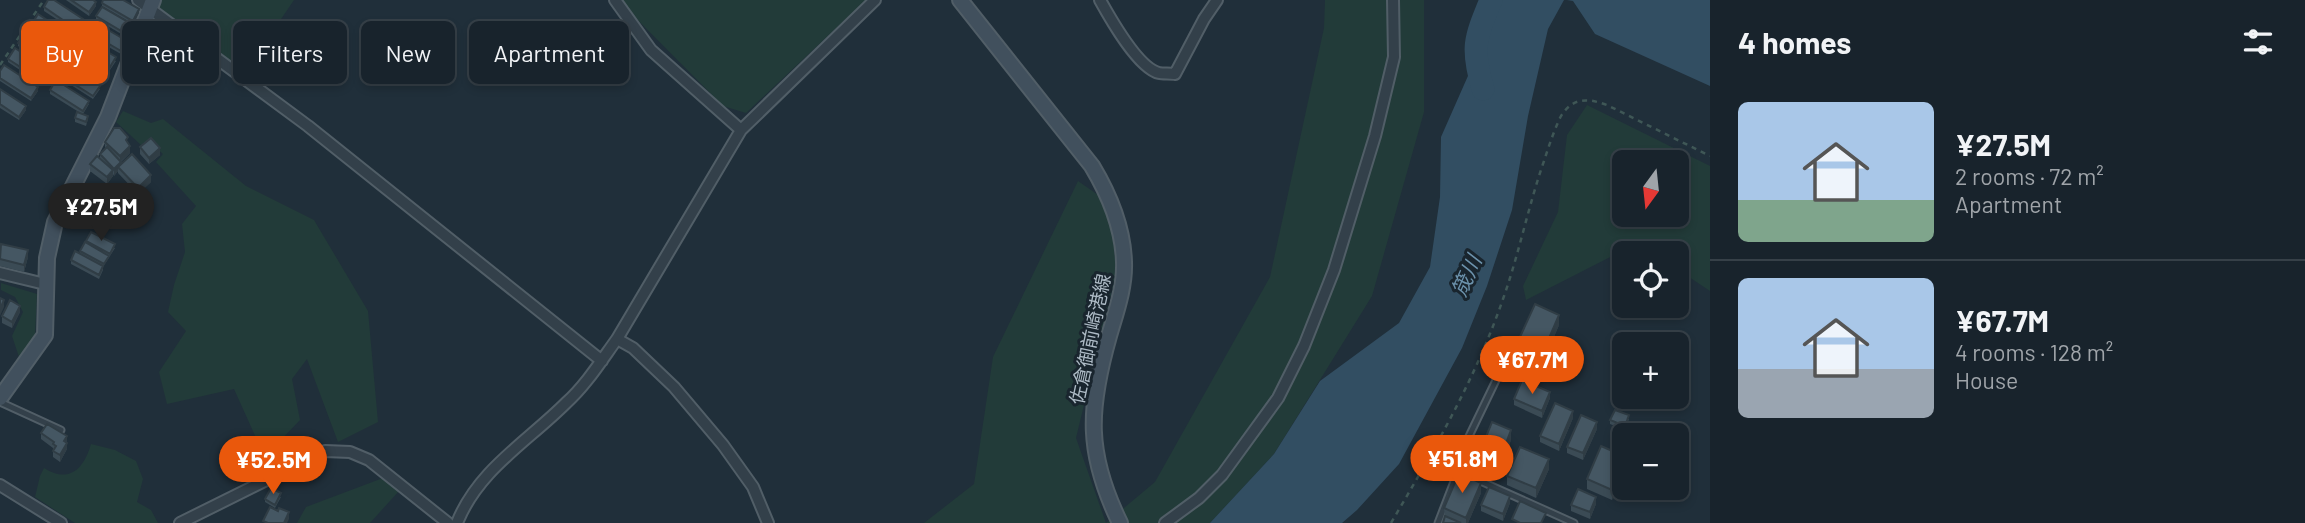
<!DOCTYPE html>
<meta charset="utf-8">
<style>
body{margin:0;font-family:Barlow,"Noto Sans JP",sans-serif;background:#252f38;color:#f1f3f6;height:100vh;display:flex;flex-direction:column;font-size:26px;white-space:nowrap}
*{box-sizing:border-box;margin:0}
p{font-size:23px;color:#9fa4a9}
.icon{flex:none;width:38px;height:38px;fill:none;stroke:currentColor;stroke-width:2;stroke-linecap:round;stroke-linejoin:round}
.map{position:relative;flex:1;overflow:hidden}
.drawer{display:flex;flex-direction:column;background:#18232c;width:595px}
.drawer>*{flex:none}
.top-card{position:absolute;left:21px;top:21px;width:665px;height:63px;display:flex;gap:14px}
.needle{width:46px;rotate:195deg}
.fabs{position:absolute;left:1612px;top:150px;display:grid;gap:14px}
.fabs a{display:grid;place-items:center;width:77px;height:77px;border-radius:10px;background:#18232c;box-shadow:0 4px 10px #0003,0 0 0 2px #364048;font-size:35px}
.price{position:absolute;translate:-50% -60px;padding:0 16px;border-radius:24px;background:#ea580c;color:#fff;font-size:23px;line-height:46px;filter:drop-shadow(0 2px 4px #0008)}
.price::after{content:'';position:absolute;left:50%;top:42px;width:21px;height:16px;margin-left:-10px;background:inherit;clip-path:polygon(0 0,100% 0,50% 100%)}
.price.current{background:#222;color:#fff}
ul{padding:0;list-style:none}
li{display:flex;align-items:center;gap:21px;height:175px;padding:0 28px}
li+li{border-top:2px solid #364048}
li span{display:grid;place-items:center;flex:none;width:196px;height:140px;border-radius:10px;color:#555}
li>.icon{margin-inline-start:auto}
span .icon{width:84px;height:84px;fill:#fffc;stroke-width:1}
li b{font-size:30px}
h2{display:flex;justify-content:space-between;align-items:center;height:84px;padding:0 28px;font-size:30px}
.pill{padding:0 24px;border-radius:10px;background:#18232c;box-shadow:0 4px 10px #0003,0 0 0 2px #364048;font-size:24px;line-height:63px}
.pill.current{background:#ea580c;color:#fff}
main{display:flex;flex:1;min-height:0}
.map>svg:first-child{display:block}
</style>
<main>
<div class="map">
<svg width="1710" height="523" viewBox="0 0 1710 523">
<rect width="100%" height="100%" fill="#202f3a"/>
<path fill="#223b39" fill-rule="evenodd" d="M 159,0 L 294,0 L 249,66 L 236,65 L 157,8 Z
M 618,0 L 866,0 L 746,113 L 723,106 Z
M 1325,0 L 1424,0 L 1424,112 L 1372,296 L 1274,454 L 1210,523 L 924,523 L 974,484 L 993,357 L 1078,181 L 1111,204 L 1116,273 L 1076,438 L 1106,523 L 1155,482 L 1270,277 L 1324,28 Z
M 1587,105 L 1710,166 L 1710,291 L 1677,269 L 1676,254 L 1622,251 L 1526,300 L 1523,286 L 1558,212 L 1567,135 ZM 1624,163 L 1676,163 L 1676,215 L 1624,215 Z
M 123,111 L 151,123 L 163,119 L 246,186 L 314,220 L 368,311 L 378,422 L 338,442 L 307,359 L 292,379 L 300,420 L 280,441 L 292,459 L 272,473 L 234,389 L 167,404 L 159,372 L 186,331 L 168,312 L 174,285 L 185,252 L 182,224 L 196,206 L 156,162 L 163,154 L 148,140 L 141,145 L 116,122 Z
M 1,283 L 37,294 L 35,336 L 19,357 L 12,336 L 23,312 L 15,297 L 1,290 Z
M 91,444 L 115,450 L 136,461 L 143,479 L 137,502 L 151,510 L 158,523 L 75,523 L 35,497 L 40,476 L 44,468 C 69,484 84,469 91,444 Z
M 383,478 L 399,491 L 370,523 L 297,523 L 306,507 Z"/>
<path fill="#324e62" d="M 1491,0 L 1564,0 L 1548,29 L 1528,116 L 1512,210 L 1487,286 L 1462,348 L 1399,464 L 1357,510 L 1342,523 L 1210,523 L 1274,454 L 1320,381 L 1399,323 L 1430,267 L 1440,197 L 1441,137 L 1475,60 L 1477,34 Z
M 1567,0 L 1710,0 L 1710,86 L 1595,34 L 1573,1 Z"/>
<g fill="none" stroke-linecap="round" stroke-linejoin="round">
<path stroke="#324e62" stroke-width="23" d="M 1483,89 C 1471,47 1475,39 1491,0"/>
<defs>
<path id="lane" d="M 0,402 L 61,430
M 1458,471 L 1459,457 L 1499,374
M 1438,523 L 1458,471 L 1574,523"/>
<path id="street" d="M 138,0 L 308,126 L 602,361
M 615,0 L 651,50 L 741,130
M 1100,0 C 1110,18 1138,68 1159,73 C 1163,74 1170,73 1175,74 L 1204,19 L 1217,0
M 0,273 L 45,284
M 617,339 L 633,348 L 674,387 L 723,445 L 753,487 L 768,523
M 0,485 L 61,523
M 180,523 L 325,451 L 350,452 L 369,460 L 448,523
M 457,523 C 478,470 527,442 566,403 C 586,385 601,361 617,339 L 741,130 L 875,0
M 1165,523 L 1199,498 L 1222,475 L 1278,398 L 1304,346 L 1334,270 L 1375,136 L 1394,57 L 1393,0"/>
<path id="secondary" d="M 960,0 L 1092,166 C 1110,196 1123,227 1124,262 C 1125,287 1116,312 1109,336 C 1088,410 1086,453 1120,523
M 0,398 L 45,335 L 47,258 L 55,222 L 108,117 L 153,0"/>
</defs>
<use href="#lane" stroke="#515e67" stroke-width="9"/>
<use href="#street" stroke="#515e67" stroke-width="14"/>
<use href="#secondary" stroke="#515e67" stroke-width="18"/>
<path stroke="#3f5756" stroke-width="2.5" stroke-dasharray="5 5" stroke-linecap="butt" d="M 0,65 L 44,0
M 1391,523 C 1434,450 1475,380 1503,299 C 1519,254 1528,207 1544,161 C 1549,146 1554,130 1561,116 C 1573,97 1588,98 1607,105 L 1710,156"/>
<use href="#lane" stroke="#33404a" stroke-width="5"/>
<use href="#street" stroke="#33404a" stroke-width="10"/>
<use href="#secondary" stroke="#41505d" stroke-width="14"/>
</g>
<path fill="#3b4b55" d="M 66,0 L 93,0 L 96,6 L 89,16 Z
M 102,3 L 139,13 L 133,24 L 102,6 Z
M 44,7 L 83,22 L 76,32 L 44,11 Z
M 96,16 L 133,29 L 128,38 L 96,19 Z
M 32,24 L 72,40 L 65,50 L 32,27 Z
M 87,31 L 127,44 L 121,54 L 87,35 Z
M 18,43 L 59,59 L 52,70 L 18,46 Z
M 77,47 L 116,61 L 110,70 L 77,50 Z
M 8,59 L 49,74 L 42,85 L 8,62 Z
M 69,61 L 108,75 L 102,85 L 69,64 Z
M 0,71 L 38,91 L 31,101 L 0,81 Z
M 60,75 L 100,89 L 93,99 L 60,78 Z
M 0,89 L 26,110 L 19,120 L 0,108 Z
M 50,90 L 89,104 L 83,114 L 88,119 L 86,126 L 75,122 L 75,118 L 82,114 L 50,94 Z
M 105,142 L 128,144 L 130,153 L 121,162 L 121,164 L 151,182 L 138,194 L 118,173 L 118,171 L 114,176 L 113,174 L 113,176 L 107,184 L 90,171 L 90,164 L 100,159 L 100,154 L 105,149 Z
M 140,147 L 160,155 L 149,164 L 140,154 Z
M 105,203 L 125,206 L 119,215 L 105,206 Z
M 86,241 L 115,248 L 103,267 L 103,270 L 99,279 L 71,264 L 71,260 L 80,254 L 80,251 L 86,243 Z
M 0,247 L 28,257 L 24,272 L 0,266 Z
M 20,312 L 12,328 L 2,323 L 2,316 Z
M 1559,325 L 1544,360 L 1535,356 L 1525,378 L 1509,371 L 1509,361 Z
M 1550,398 L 1542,418 L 1514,405 L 1514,399 Z
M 1573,418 L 1559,451 L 1540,442 L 1540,436 Z
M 1629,419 L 1625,430 L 1610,424 L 1610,420 Z
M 1597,429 L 1583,460 L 1567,453 L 1567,447 Z
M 41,433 L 67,436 L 67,449 L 60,462 L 53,457 L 53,448 L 41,439 Z
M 1511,440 L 1496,480 L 1476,471 L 1476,461 Z
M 1624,456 L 1612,500 L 1587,489 L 1587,479 Z
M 1549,469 L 1536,498 L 1507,485 L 1507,476 Z
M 1481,493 L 1468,523 L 1443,523 L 1445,518 L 1444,508 Z
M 281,497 L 275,508 L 265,502 L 265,499 Z
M 1510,503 L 1503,521 L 1481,511 L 1481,505 Z
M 1596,504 L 1590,519 L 1571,511 L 1571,505 Z"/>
<path fill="#303d45" d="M 96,2 L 96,6 L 89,16 L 89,12 Z
M 139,9 L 139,13 L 133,24 L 133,21 Z
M 83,19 L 83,22 L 76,32 L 76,29 Z
M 72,37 L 72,40 L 65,50 L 65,46 Z
M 59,56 L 59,59 L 52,70 L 52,66 Z
M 49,71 L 49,74 L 42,85 L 42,81 Z
M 108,72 L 108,75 L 102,85 L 102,82 Z
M 38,87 L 38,91 L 31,101 L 31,98 Z
M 26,106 L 26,110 L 19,120 L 19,117 Z
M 130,146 L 130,153 L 120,162 L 120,156 Z
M 160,148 L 160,155 L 149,164 L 149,158 Z
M 121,162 L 121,168 L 118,167 L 118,171 L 114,176 L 114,169 Z
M 113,170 L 113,176 L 107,184 L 107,177 Z
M 151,175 L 151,182 L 138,194 L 138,188 Z
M 28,250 L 28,257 L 24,272 L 24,265 Z
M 4,300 L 4,307 L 0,316 L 0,309 Z
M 20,306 L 20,312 L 12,328 L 12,322 Z
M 1559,315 L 1559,325 L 1544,360 L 1544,350 Z
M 1535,346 L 1535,356 L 1525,378 L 1525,368 Z
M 1550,392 L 1550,398 L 1542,418 L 1542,411 Z
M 1573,411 L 1573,418 L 1559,451 L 1559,444 Z
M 1597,422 L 1597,429 L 1583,460 L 1583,453 Z
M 1511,430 L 1511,440 L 1496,480 L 1496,470 Z
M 67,436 L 67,449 L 60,462 L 60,455 L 64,441 Z
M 1549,459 L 1549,469 L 1536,498 L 1536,488 Z
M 1624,463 L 1624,472 L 1612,500 L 1612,490 Z
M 1481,483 L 1481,493 L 1468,523 L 1466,523 L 1466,518 Z
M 1510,496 L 1510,503 L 1503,521 L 1503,514 Z
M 1596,497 L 1596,504 L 1590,519 L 1590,512 Z
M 289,512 L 289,519 L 287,523 L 284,523 Z"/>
<path fill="#455763" stroke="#303d45" stroke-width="2" d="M 48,0 L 54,0 L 83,19 L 76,29 L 44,7 Z
M 71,0 L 93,0 L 96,2 L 89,12 Z
M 103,0 L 123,0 L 139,9 L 133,21 L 102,3 Z
M 102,7 L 133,25 L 128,35 L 96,16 Z
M 38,14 L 72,37 L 65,46 L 32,24 Z
M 93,21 L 127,41 L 121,51 L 87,31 Z
M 25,32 L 59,56 L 52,66 L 18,43 Z
M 83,37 L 116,57 L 110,67 L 77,47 Z
M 15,48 L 49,71 L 42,81 L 8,59 Z
M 75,51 L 108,72 L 102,82 L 69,61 Z
M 4,65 L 38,87 L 31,98 L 0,78 L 0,71 Z
M 67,65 L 100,86 L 93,96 L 60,75 Z
M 56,80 L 89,101 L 83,111 L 50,90 Z
M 0,89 L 26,106 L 19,117 L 0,104 Z
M 77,112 L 88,116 L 86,122 L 75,118 Z
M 114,128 L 120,128 L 128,137 L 126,140 L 130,146 L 120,156 L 105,142 Z
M 151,138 L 160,148 L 149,158 L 140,147 Z
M 107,147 L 121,162 L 114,169 L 100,154 Z
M 132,154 L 151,175 L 138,188 L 118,167 Z
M 97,156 L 113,170 L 107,177 L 90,164 Z
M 110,194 L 125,203 L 119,211 L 105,203 Z
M 91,232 L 115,244 L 110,254 L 86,241 Z
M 85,242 L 109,256 L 104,264 L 80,251 Z
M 1,244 L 28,250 L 24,265 L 0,259 Z
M 75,251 L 103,266 L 99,275 L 71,260 Z
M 0,298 L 4,300 L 0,309 Z
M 10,300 L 20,306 L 12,322 L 2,316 Z
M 1535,304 L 1559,315 L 1544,350 L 1535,346 L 1525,368 L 1509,361 Z
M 1522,380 L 1550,392 L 1542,411 L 1514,399 Z
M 1555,403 L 1573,411 L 1559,444 L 1540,436 Z
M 1615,410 L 1629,415 L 1625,426 L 1610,420 Z
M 1581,415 L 1597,422 L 1583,453 L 1567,447 Z
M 1492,422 L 1511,430 L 1496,470 L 1476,461 Z
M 47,424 L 67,436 L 64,441 L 67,443 L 60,455 L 53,451 L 56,446 L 53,444 L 54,442 L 41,433 Z
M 1601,446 L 1624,456 L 1624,463 L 1612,490 L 1587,479 Z
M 1520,447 L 1549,459 L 1536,488 L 1507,476 Z
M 1459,473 L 1481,483 L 1466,518 L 1444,508 Z
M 1489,487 L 1510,496 L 1503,514 L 1481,505 Z
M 271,488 L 281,493 L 275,505 L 265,499 Z
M 1578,489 L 1596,497 L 1590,512 L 1571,505 Z
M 1520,501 L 1546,513 L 1541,523 L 1520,523 L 1512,519 Z
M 270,507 L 278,511 L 279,508 L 289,512 L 284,523 L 268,523 L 263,521 Z
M 1445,516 L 1461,523 L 1443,523 Z"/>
<g text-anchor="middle" stroke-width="6" stroke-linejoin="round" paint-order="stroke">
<g font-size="19" fill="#aebbc6" stroke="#19252e">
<text transform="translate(1090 339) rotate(-78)" y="7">佐倉御前崎港線</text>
</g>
<g font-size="21" font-style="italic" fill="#6c92ac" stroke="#19252e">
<text transform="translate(1467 276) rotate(-66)" y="7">筬川</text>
</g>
</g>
</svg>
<div class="fabs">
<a><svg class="needle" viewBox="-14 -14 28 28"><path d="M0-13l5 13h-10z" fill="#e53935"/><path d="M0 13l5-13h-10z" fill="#9fa4a9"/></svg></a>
<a><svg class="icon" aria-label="locate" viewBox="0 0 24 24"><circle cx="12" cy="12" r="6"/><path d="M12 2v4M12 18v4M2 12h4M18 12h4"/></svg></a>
<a>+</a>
<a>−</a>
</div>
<b class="price current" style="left:101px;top:243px">¥27.5M</b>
<b class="price" style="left:1532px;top:396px">¥67.7M</b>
<b class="price" style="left:1462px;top:495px">¥51.8M</b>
<b class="price" style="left:273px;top:496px">¥52.5M</b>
<div class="top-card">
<a class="pill current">Buy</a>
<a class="pill">Rent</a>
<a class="pill">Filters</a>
<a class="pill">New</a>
<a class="pill">Apartment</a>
</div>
</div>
<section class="drawer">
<h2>4 homes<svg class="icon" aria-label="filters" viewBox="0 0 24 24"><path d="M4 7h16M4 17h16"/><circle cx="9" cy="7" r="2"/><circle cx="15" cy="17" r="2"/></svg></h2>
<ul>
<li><span style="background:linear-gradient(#a9c7e8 70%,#7fa58c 0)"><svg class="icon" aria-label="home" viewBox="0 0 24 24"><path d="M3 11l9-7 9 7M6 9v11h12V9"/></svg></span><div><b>¥27.5M</b><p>2 rooms · 72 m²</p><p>Apartment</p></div></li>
<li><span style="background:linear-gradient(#a9c7e8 65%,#9aa5b1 0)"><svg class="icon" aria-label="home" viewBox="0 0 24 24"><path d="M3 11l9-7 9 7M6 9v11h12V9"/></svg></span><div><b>¥67.7M</b><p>4 rooms · 128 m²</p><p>House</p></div></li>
</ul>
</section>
</main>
